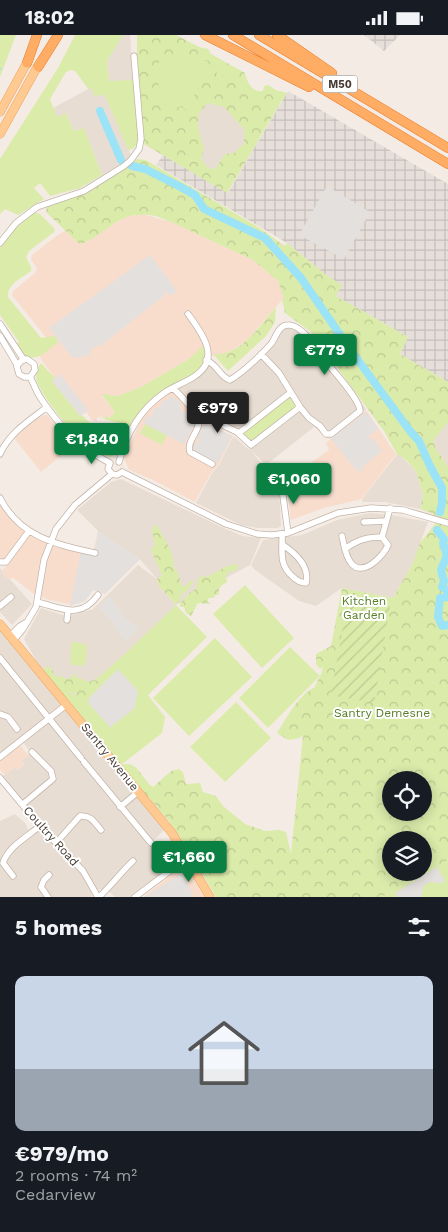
<!DOCTYPE html>
<meta charset="utf-8">
<style>
body{margin:0;font-family:"Work Sans",sans-serif;background:#20242c;color:#f1f3f6;height:100vh;display:flex;flex-direction:column;font-size:19px;white-space:nowrap}
*{box-sizing:border-box;margin:0}
p{font-size:16px;color:#9ea1a6}
.icon{flex:none;width:28px;height:28px;fill:none;stroke:currentColor;stroke-width:2;stroke-linecap:round;stroke-linejoin:round}
.map{position:relative;height:862px;overflow:hidden}
.side{display:flex;flex-direction:column;background:#171b24;flex:1}
.side>*{flex:none}
.tools{position:absolute;left:382px;top:736px;display:grid;gap:10px}
.tools a{display:grid;place-items:center;width:50px;height:50px;border-radius:50%;background:#171b24;box-shadow:0 2px 12px #0003;font-size:25px}
.price{position:absolute;translate:-50% -42px;padding:0 11px;border-radius:5px;background:#0b8043;color:#fff;font-size:16px;line-height:32px;filter:drop-shadow(0 1px 2px #0008)}
.price::after{content:'';position:absolute;left:50%;top:30px;width:15px;height:11px;margin-left:-8px;background:inherit;clip-path:polygon(0 0,100% 0,50% 100%)}
.price.active{background:#222;color:#fff}
ul{padding:0;list-style:none}
li{display:grid;align-content:center;gap:10px;height:265px;padding:0 15px}
li+li{border-top:1px solid #363941}
li span{display:grid;place-items:center;height:155px;border-radius:10px;color:#555}
li>.icon{margin-inline-start:auto}
span .icon{width:90px;height:90px;fill:#fffc;stroke-width:1}
li b{font-size:21px}
h2{display:flex;justify-content:space-between;align-items:center;height:60px;padding:0 15px;font-size:21px}
.status{display:flex;justify-content:space-between;align-items:center;height:35px;padding:0 25px;background:#171b24;direction:ltr}
.status svg{height:14px;fill:currentColor}
.map>svg:first-child{display:block}
</style>
<div class="status"><b>18:02</b><svg viewBox="0 0 49 12"><path d="M0 12V9h3v3zM5 12V6h3v6zM10 12V3h3v9zM15 12V0h3v12zM26 1h20v11H26zM47 4h2v5h-2z"/></svg></div>
<div class="map">
<svg width="448" height="862" viewBox="0 0 448 862">
<defs>
<pattern id="industrial-grid" width="8" height="8" patternUnits="userSpaceOnUse" patternTransform="scale(1.25)"><rect width="8" height="8" fill="#e6ded9"/><path d="M0 4h8M4 0v8" fill="none" stroke="#c7bfbb"/></pattern>
<pattern id="forest-crowns" width="20" height="18" patternUnits="userSpaceOnUse" patternTransform="scale(1.25)"><rect width="20" height="18" fill="#dbebaa"/><path d="M2 6a3 3 0 1 1 6 0M12 15a3 3 0 1 1 6 0" fill="none" stroke="#bdca93"/></pattern>
<pattern id="garden-furrows" width="10" height="10" patternUnits="userSpaceOnUse" patternTransform="scale(1.25)"><rect width="10" height="10" fill="#dbebaa"/><path d="M-1 1l2-2M0 10L10 0M9 11l2-2" fill="none" stroke="#bdca93"/></pattern>
</defs>
<rect width="100%" height="100%" fill="#f4ece4"/>
<path fill="#e8ddd2" d="M 123,0 L 130,0 L 133,45 L 109,47 L 107,26 Z
M 92,52 L 105,60 L 131,120 L 123,127 L 102,140 L 84,93 L 74,96 L 67,79 L 57,82 L 53,73 Z
M 205,65 L 225,71 L 258,107 L 227,158 L 144,109 L 146,85 Z
M 288,287 L 293,288 L 319,310 L 366,374 L 331,404 L 327,403 L 314,392 L 266,430 L 249,413 L 239,400 L 204,383 L 201,385 L 178,357 L 180,352 L 199,342 L 204,337 L 207,327 L 215,327 L 225,340 L 232,341 L 262,315 L 283,289 Z
M 448,387 L 448,432 L 435,412 L 434,404 Z
M 235,402 L 244,411 L 252,416 L 279,453 L 281,491 L 278,493 L 258,493 L 241,490 L 196,468 L 212,438 L 219,430 L 232,404 Z
M 398,418 L 416,436 L 423,460 L 420,474 L 385,467 L 362,467 L 363,463 Z
M 121,444 L 228,495 L 243,501 L 261,503 L 250,530 L 178,569 L 157,544 L 159,551 L 176,570 L 126,618 L 77,662 L 65,662 L 41,634 L 24,604 L 41,573 L 63,580 L 76,579 L 93,574 L 138,530 L 157,544 L 140,524 L 98,496 L 77,475 L 111,447 Z
M 370,478 L 392,480 L 428,487 L 413,528 L 393,563 L 342,553 L 316,571 L 299,566 L 255,535 L 251,530 L 263,505 L 302,500 L 337,485 Z
M 0,533 L 32,569 L 12,590 L 0,577 Z
M 0,589 L 165,794 L 151,808 L 156,811 L 173,828 L 158,842 L 140,856 L 135,857 L 131,862 L 115,862 L 105,853 L 102,855 L 97,854 L 56,804 L 0,743 L 15,732 L 18,735 L 24,729 L 22,726 L 30,718 L 29,715 L 21,705 L 0,721 Z
M 15,779 L 26,789 L 28,795 L 37,789 L 76,831 L 92,856 L 92,862 L 0,862 L 0,786 Z"/>
<path fill="#f8ddcd" d="M 142,179 L 171,187 L 253,225 L 278,246 L 285,264 L 282,265 L 247,305 L 231,316 L 221,320 L 210,321 L 203,312 L 189,324 L 143,351 L 118,361 L 101,360 L 115,377 L 108,383 L 107,381 L 104,383 L 100,381 L 97,383 L 97,387 L 92,385 L 86,377 L 80,381 L 52,346 L 55,343 L 42,326 L 39,320 L 52,310 L 12,260 L 13,256 L 35,238 L 37,234 L 31,224 L 32,220 L 59,199 L 65,196 L 78,208 L 86,207 L 125,182 Z
M 172,357 L 177,360 L 197,386 L 190,401 L 195,404 L 204,387 L 235,402 L 232,403 L 219,429 L 211,438 L 195,467 L 153,445 L 129,435 L 124,423 L 141,384 L 160,364 Z
M 366,375 L 396,419 L 362,464 L 324,473 L 291,485 L 285,441 L 292,441 L 329,415 L 326,408 Z
M 45,380 L 47,380 L 58,392 L 65,403 L 73,411 L 41,437 L 14,403 L 33,385 Z
M 0,470 L 9,482 L 24,496 L 42,506 L 93,519 L 98,496 L 140,524 L 105,559 L 93,555 L 85,566 L 73,570 L 46,564 L 34,559 L 13,543 L 8,544 L 3,539 L 3,534 L 7,531 L 4,528 L 0,527 Z
M 20,710 L 29,721 L 22,726 L 24,729 L 18,735 L 15,732 L 5,740 L 0,735 L 0,726 Z
M 185,829 L 204,862 L 143,862 Z"/>
<path fill="url(#industrial-grid)" d="M 364,0 L 400,0 L 384,16 Z
M 288,56 L 448,149 L 448,347 L 400,319 L 408,302 L 336,261 L 341,250 L 326,240 L 287,208 L 156,130 L 163,120 L 228,158 Z"/>
<path fill="#dbebaa" d="M 0,0 L 16,0 L 0,42 Z
M 75,0 L 123,0 L 107,26 L 109,46 L 133,45 C 134,57 143,103 135,112 C 134,113 129,115 128,115 L 105,60 L 94,61 L 92,53 L 89,55 L 75,36 L 71,35 L 66,37 L 50,64 L 57,82 L 66,78 L 74,96 L 84,93 L 102,140 L 80,153 L 50,161 L 40,148 L 34,153 L 44,164 L 18,180 L 5,174 L 0,179 L 0,124 L 58,33 Z
M 194,14 L 228,34 L 229,39 L 194,68 L 185,79 L 157,77 L 149,33 L 158,26 Z
M 33,177 L 40,179 L 55,194 L 54,197 L 29,216 L 26,222 L 31,232 L 31,236 C 22,243 7,249 8,262 L 41,303 L 54,301 L 58,305 L 57,308 C 45,317 40,325 25,322 L 16,309 L 19,307 L 0,280 L 0,213 L 8,201 Z
M 203,311 C 214,337 177,345 163,356 C 150,365 140,378 131,391 L 99,383 L 100,382 L 104,384 L 106,381 L 109,383 L 115,377 L 101,359 L 118,361 L 143,351 L 189,324 Z
M 41,328 L 55,343 L 52,346 L 80,381 L 82,380 L 91,389 L 122,402 L 123,406 L 116,419 L 110,422 C 104,420 97,417 92,414 C 78,406 38,358 36,343 C 36,338 38,332 41,328 Z
M 287,363 L 290,363 L 295,370 L 295,373 L 250,407 L 243,398 Z
M 145,389 L 167,400 L 162,410 L 140,398 Z
M 245,550 L 294,603 L 262,633 L 213,579 Z
M 176,570 L 207,602 L 148,660 L 165,682 L 162,698 L 121,730 L 71,668 L 65,662 L 70,658 L 77,661 L 126,618 Z
M 215,603 L 252,642 L 189,701 L 153,663 Z
M 72,606 L 87,610 L 86,627 L 82,631 L 73,630 L 70,627 Z
M 290,612 L 320,641 L 268,693 L 239,663 Z
M 236,667 L 271,703 L 225,747 L 190,712 Z
M 448,825 L 448,862 L 382,862 Z"/>
<path fill="url(#forest-crowns)" fill-rule="evenodd" d="M 137,0 L 176,0 L 199,12 L 208,14 L 211,19 L 245,38 C 247,47 252,58 263,56 L 264,51 L 268,50 L 276,55 L 287,58 L 281,67 L 227,158 L 144,109 L 137,23 ZM 191,19 L 197,20 L 204,26 L 207,26 L 212,32 L 225,36 L 226,40 L 216,42 L 217,37 L 213,35 C 209,38 197,54 195,59 C 192,66 192,71 184,75 L 183,71 L 167,75 L 161,73 L 158,65 L 161,57 L 155,39 L 159,27 L 161,26 L 166,32 L 167,32 C 172,25 180,17 188,23 ZM 208,68 L 224,72 L 244,94 L 244,109 L 234,118 L 225,119 L 216,133 L 209,134 L 201,124 L 204,114 L 198,93 L 199,78 Z
M 137,124 L 146,125 L 258,192 L 285,211 L 287,208 L 326,240 L 342,250 L 336,261 L 408,302 L 400,319 L 448,347 L 448,387 L 434,405 L 435,412 L 448,432 L 448,825 L 382,862 L 216,862 L 188,814 L 169,786 L 121,730 C 138,724 142,745 153,752 L 171,736 L 179,734 L 183,737 L 186,749 L 200,748 L 203,757 L 216,761 L 223,771 L 245,789 L 265,796 L 279,795 L 286,797 L 291,819 L 303,700 L 300,703 L 288,705 L 277,698 C 287,683 297,661 315,652 C 317,645 322,640 323,632 L 320,634 L 316,629 L 316,619 L 331,611 L 342,553 L 393,563 L 413,528 L 420,508 L 435,489 L 434,479 L 420,474 L 423,460 L 416,436 L 406,425 L 397,419 L 384,396 L 311,297 L 285,278 L 282,265 L 284,264 L 278,246 L 253,225 L 171,187 L 156,181 C 116,174 112,197 81,209 L 78,208 L 46,177 L 47,171 L 94,153 L 125,134 ZM 391,745 L 424,745 L 424,778 L 391,778 ZM 391,805 L 424,805 L 424,838 L 391,838 Z
M 276,272 L 275,287 L 266,301 L 228,336 L 213,319 C 241,321 259,291 276,272 Z
M 155,490 L 157,490 C 163,503 176,519 173,532 L 177,536 L 182,551 L 186,551 L 190,546 L 194,545 L 188,555 L 181,559 L 180,565 L 176,570 L 159,551 L 157,544 L 162,541 C 159,530 153,523 151,513 L 155,511 L 152,495 Z
M 238,529 L 237,535 L 228,537 L 226,541 L 227,547 C 221,551 218,552 219,560 L 215,560 L 214,563 L 209,563 L 207,566 L 210,569 L 198,568 L 191,581 L 186,578 L 184,572 L 180,572 L 180,569 L 187,560 L 197,553 L 197,548 L 200,542 L 204,540 L 205,543 C 218,537 224,530 238,529 Z
M 48,631 L 54,637 L 55,642 L 62,641 L 64,643 L 69,644 L 73,640 L 78,639 L 76,641 L 78,643 L 86,645 L 86,647 L 95,645 L 99,647 L 86,661 L 86,667 L 83,667 L 75,658 L 71,657 L 65,663 L 44,635 L 45,633 Z"/>
<path fill="url(#garden-furrows)" d="M 349,557 L 391,565 L 374,668 L 331,660 Z"/>
<path fill="#e4e0dd" d="M 327,151 L 370,177 L 344,224 L 299,200 Z
M 150,220 L 177,256 L 170,261 L 167,257 L 164,258 L 165,260 L 99,312 L 97,310 L 90,315 L 92,317 L 86,322 L 84,320 L 80,323 L 72,322 L 49,293 Z
M 60,339 L 88,375 L 80,381 L 52,346 Z
M 171,361 L 180,366 L 179,367 L 182,369 L 180,374 L 189,379 L 189,380 L 194,383 L 193,386 L 196,387 L 184,409 L 143,388 L 147,381 L 150,383 L 156,372 L 159,373 L 164,364 L 167,366 Z
M 366,377 L 378,393 L 368,402 L 370,405 L 373,403 L 382,416 L 362,432 L 364,434 L 361,437 L 359,434 L 357,436 L 331,404 Z
M 207,388 L 232,401 L 218,428 L 195,417 L 193,412 L 199,406 L 197,403 L 203,390 L 206,391 Z
M 98,496 L 140,524 L 105,559 L 93,555 L 85,566 L 70,571 L 81,516 L 94,519 Z
M 110,561 L 124,582 L 139,594 L 126,607 L 109,583 L 98,573 Z
M 118,634 L 138,656 L 134,674 L 109,693 L 108,690 L 89,669 L 88,664 Z
M 437,832 L 445,846 L 441,848 L 429,847 L 423,852 L 421,862 L 398,862 L 395,858 Z
M 182,838 L 193,859 L 190,862 L 145,862 Z"/>
<g fill="none" stroke-linecap="round" stroke-linejoin="round">
<path stroke="#9be3f6" stroke-width="1" d="M 0,34 L 2,34"/>
<path stroke="#9be3f6" stroke-width="8" d="M 100,76 L 121,125
M 132,131 L 145,134 L 177,150 L 195,160 L 204,174 L 265,203 L 301,243 L 352,317 L 410,396 L 419,406 L 430,431 L 442,453 L 442,468 L 440,477
M 437,495 L 444,504 L 443,508 L 447,520 L 441,535 L 444,546 L 442,552 L 448,556
M 448,562 L 440,563 L 438,582 L 442,591 L 448,590"/>
<defs>
<path id="minor" d="M 0,208 L 16,188 L 37,172 L 84,156 L 124,131 L 131,125 L 139,114 L 141,104 L 134,21
M 0,289 L 24,325
M 0,301 L 16,328 L 19,339 L 24,342 L 30,342 L 35,335 L 34,329 L 27,324 L 22,325 L 17,331
M 206,325 C 217,329 220,342 230,345 C 245,336 259,322 271,309 C 276,303 278,290 288,290 C 302,289 321,318 328,329 C 336,339 360,365 360,376 L 331,399 L 326,399 L 320,391 L 309,383 L 300,372 L 279,338 L 261,319
M 30,342 C 34,349 36,356 40,362 C 57,389 82,414 110,428
M 173,353 C 180,360 195,375 198,384 C 202,395 186,405 190,417 L 212,429
M 198,383 L 204,381 L 206,382 L 237,397 L 251,410 L 300,372
M 239,398 L 290,358
M 0,419 C 9,398 30,385 47,372
M 119,427 C 126,399 141,374 164,358 C 174,351 185,348 195,341 C 222,323 201,297 188,279
M 110,428 L 108,434 L 112,439 L 117,440 L 122,437
M 122,437 L 226,489 L 257,499 L 272,500 L 288,498 L 338,478 L 371,473 L 403,475 L 448,488
M 281,446 L 288,498
M 0,463 C 20,502 55,509 95,518
M 364,487 L 386,486
M 282,499 C 283,514 278,529 292,541 C 296,545 301,548 306,548 C 310,531 295,518 283,510
M 342,501 C 344,509 345,521 351,528 C 362,543 384,521 388,510 L 382,502 C 367,502 357,505 345,514
M 382,502 L 390,473
M 0,527 L 6,527 L 29,496
M 37,567 C 62,573 80,585 98,560
M 0,571 L 11,562
M 67,585 L 68,576
M 10,601 L 20,591 L 25,588
M 13,606 L 23,594 L 36,572 L 44,525 L 56,494 L 75,470 L 112,439
M 0,623 L 81,723
M 0,679 L 8,682 L 17,694
M 0,722 L 66,670
M 84,727 L 151,808
M 0,743 L 40,791 L 83,836 L 98,862
M 23,769 L 53,744 L 51,736 L 32,717
M 120,772 L 138,757
M 56,808 L 80,781 C 91,780 94,787 101,795
M 13,841 L 3,828 C 8,812 28,801 40,791
M 48,862 L 41,852 L 44,845 L 49,840
M 99,862 C 111,851 121,837 133,826
M 135,862 L 187,823"/>
<path id="major" d="M 0,77 L 29,24
M 0,99 L 40,27
M 0,589 L 172,798 L 210,862"/>
<path id="highway" d="M 205,0 L 309,52
M 233,0 L 448,129
M 259,0 L 448,113
M 277,0 L 332,38
M 27,28 L 37,0
M 38,32 L 58,0"/>
</defs>
<use href="#minor" stroke="#c3b4a9" stroke-width="7"/>
<use href="#major" stroke="#eda259" stroke-width="9"/>
<use href="#highway" stroke="#e97b29" stroke-width="10"/>
<use href="#minor" stroke="#fff" stroke-width="5.5"/>
<use href="#major" stroke="#ffca92" stroke-width="8"/>
<use href="#highway" stroke="#ffac64" stroke-width="9"/>
</g>
<g text-anchor="middle" stroke-width="4" stroke-linejoin="round" paint-order="stroke">
<rect fill="#fff" stroke="#7e7671" stroke-width="1" x="322.5" y="40.5" width="35" height="17" rx="4"/>
<g font-size="11" font-weight="bold" fill="#463b34">
<text x="340" y="53">M50</text>
</g>
<g font-size="12" fill="#577d23" stroke="#fff">
<text x="364" y="570">Kitchen<tspan x="364" dy="14">Garden</tspan></text>
<text x="382" y="682">Santry Demesne</text>
</g>
<g font-size="12" fill="#463b34" stroke="#fff">
<text transform="translate(110 722) rotate(51)" y="4">Santry Avenue</text>
<text transform="translate(51 801) rotate(48)" y="4">Coultry Road</text>
</g>
</g>
</svg>
<div class="tools">
<a><svg class="icon" aria-label="locate" viewBox="0 0 24 24"><circle cx="12" cy="12" r="6"/><path d="M12 2v4M12 18v4M2 12h4M18 12h4"/></svg></a>
<a><svg class="icon" aria-label="layers" viewBox="0 0 24 24"><path d="M12 4l9 5-9 5-9-5zM3 14l9 5 9-5"/></svg></a>
</div>
<b class="price" style="left:325px;top:341px">€779</b>
<b class="price active" style="left:218px;top:399px">€979</b>
<b class="price" style="left:92px;top:430px">€1,840</b>
<b class="price" style="left:294px;top:470px">€1,060</b>
<b class="price" style="left:189px;top:848px">€1,660</b>
</div>
<section class="side">
<h2>5 homes<svg class="icon" aria-label="filters" viewBox="0 0 24 24"><path d="M4 7h16M4 17h16"/><circle cx="9" cy="7" r="2"/><circle cx="15" cy="17" r="2"/></svg></h2>
<ul>
<li><span style="background:linear-gradient(#c9d6e8 60%,#9aa5b1 0)"><svg class="icon" aria-label="home" viewBox="0 0 24 24"><path d="M3 11l9-7 9 7M6 9v11h12V9"/></svg></span><div><b>€979/mo</b><p>2 rooms · 74 m²</p><p>Cedarview</p></div></li>
</ul>
</section>
